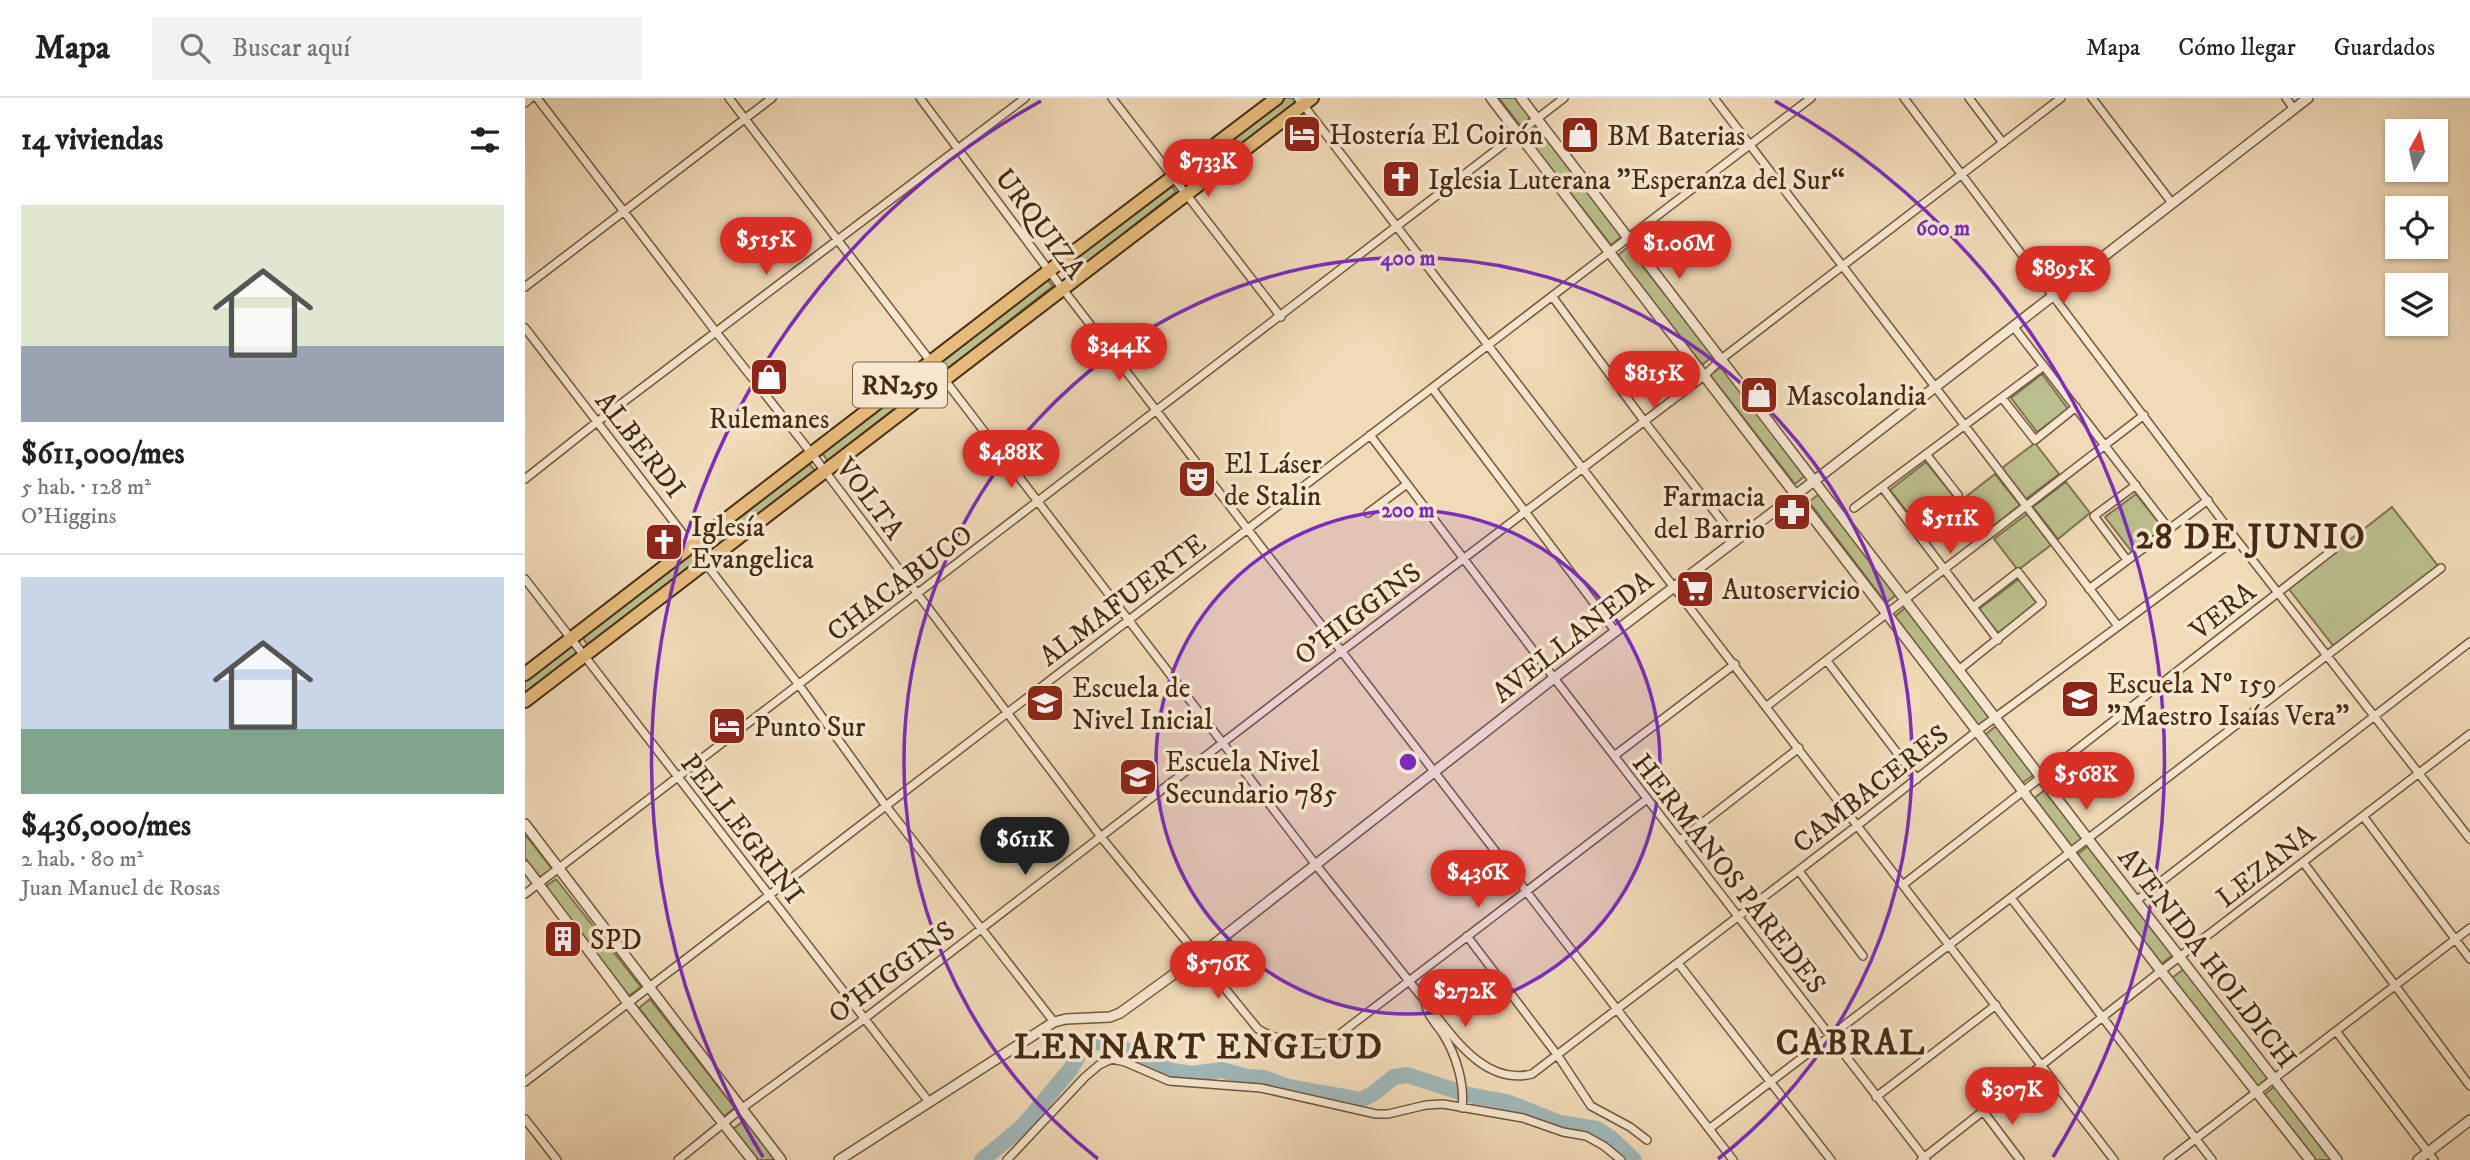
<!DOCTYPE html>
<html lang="es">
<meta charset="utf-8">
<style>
body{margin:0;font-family:"IM FELL DW Pica",serif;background:#f2f2f2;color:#222;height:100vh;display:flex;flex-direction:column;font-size:26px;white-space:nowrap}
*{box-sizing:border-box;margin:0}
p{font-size:23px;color:#767676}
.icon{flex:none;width:38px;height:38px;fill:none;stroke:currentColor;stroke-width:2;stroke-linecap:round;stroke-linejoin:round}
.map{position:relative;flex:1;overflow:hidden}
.sheet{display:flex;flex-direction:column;background:#fff;width:525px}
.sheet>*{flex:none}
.needle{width:46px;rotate:8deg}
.fabs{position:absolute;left:1860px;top:21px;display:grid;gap:14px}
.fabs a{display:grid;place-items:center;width:63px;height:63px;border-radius:0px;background:#fff;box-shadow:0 2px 5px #0004;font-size:35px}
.price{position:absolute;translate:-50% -60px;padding:0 16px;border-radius:24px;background:#d93025;color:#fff;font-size:23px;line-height:46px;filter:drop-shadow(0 2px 4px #0008)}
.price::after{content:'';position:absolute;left:50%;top:42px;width:21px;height:16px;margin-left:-10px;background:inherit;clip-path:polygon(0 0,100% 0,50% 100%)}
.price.on{background:#222;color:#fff}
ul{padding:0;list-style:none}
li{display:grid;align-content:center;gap:14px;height:371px;padding:0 21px}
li+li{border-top:2px solid #e0e0e0}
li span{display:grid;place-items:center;height:217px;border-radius:0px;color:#555}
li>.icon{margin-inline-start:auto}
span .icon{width:126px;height:126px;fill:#fffc;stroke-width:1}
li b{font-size:30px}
h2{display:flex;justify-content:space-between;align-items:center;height:84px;padding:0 21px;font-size:30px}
header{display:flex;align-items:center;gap:42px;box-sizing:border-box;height:98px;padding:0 35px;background:#fff;border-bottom:2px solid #e0e0e0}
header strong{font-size:33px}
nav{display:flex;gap:38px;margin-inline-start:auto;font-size:24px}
.search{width:490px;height:63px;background:#f2f2f2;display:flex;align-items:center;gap:18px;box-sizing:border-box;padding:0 24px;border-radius:0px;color:#767676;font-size:26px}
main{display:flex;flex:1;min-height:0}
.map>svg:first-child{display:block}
</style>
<header>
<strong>Mapa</strong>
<div class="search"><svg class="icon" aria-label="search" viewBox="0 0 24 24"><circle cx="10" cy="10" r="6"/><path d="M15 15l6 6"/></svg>Buscar aquí</div>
<nav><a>Mapa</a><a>Cómo llegar</a><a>Guardados</a></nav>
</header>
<main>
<section class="sheet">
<h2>14 viviendas<svg class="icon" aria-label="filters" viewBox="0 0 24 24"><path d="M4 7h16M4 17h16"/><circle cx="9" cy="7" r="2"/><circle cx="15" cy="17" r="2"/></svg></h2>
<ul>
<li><span style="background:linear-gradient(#dfe7d0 65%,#9aa5b1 0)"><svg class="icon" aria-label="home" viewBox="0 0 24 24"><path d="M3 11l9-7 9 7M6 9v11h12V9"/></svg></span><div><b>$611,000/mes</b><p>5 hab. · 128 m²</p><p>O'Higgins</p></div></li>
<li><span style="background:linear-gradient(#c9d6e8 70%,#7fa58c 0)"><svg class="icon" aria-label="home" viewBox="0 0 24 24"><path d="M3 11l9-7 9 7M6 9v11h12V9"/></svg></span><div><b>$436,000/mes</b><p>2 hab. · 80 m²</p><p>Juan Manuel de Rosas</p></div></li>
</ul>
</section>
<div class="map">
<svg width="1945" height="1062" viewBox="0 0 1945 1062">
<rect width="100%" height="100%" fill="#f1dab7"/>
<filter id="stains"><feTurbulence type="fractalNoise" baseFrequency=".00286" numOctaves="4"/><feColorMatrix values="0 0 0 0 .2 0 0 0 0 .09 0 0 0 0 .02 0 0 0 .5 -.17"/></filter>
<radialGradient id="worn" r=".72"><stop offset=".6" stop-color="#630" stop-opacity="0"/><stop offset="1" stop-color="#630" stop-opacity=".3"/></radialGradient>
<path fill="#bbbf8d" stroke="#80754f" stroke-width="2" d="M 759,0 L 767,0 L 771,5 L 663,90 L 656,81 Z
M 974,0 L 992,0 L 1006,19 L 995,27 Z
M 1012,29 L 1097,138 L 1086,147 L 1001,38 Z
M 645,85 L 651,94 L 543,179 L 536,170 Z
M 1103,149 L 1188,258 L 1177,267 L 1092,158 Z
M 521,180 L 528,188 L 420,273 L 413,265 Z
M 1196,269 L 1281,377 L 1270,386 L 1185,277 Z
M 405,270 L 411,278 L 303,363 L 297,355 Z
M 1517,276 L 1543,311 L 1512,334 L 1486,300 Z
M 1510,345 L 1534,376 L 1501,401 L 1477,370 Z
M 1401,364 L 1430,400 L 1393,428 L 1365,392 Z
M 284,365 L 290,373 L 182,458 L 176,450 Z
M 1470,376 L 1495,407 L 1462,433 L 1438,401 Z
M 1541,384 L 1565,415 L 1533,441 L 1508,409 Z
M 1294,396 L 1371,497 L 1361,505 L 1284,404 Z
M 1611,396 L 1638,430 L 1607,454 L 1580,419 Z
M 1867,409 L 1914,469 L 1810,550 L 1763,490 Z
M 1502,416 L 1526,447 L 1493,472 L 1469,441 Z
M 166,455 L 172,464 L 64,549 L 58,540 Z
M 1494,481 L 1512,506 L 1473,535 L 1454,511 Z
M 1380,510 L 1465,619 L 1453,628 L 1369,519 Z
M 47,546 L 53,555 L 0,597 L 0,583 Z
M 1471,628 L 1509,677 L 1497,685 L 1460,637 Z
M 1520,692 L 1557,741 L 1545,749 L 1508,701 Z
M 0,736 L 27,771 L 15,779 L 0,760 Z
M 1563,748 L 1648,857 L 1636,866 L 1552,757 Z
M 31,781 L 116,889 L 104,898 L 20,789 Z
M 1659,871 L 1743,980 L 1732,989 L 1647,880 Z
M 125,901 L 210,1010 L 198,1019 L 114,910 Z
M 1750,988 L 1807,1062 L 1789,1062 L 1739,997 Z
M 220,1022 L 251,1062 L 233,1062 L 208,1031 Z"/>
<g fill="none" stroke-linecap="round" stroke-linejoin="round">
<path stroke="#a0b8b9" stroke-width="16" d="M 457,1062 L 497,1029 L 545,972 L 561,945 L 578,944 L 607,954 L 647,973 L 667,976 L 696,972 L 723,979 L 739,980 L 763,989 L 836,1002 L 849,995 L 869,979 L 882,977 L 944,997 L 982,1004 L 1035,1025 L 1072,1031 L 1086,1040 L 1109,1062"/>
<defs>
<path id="minor" d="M 12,0 L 191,234 L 287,356 L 576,739 L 733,931 C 752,943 781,947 803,945 L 1122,701
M 204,0 L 791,767 L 900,903 C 902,918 910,924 918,936 C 931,957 940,986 937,1010
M 395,0 L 537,190 L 1208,1062
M 587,0 L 756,219
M 773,0 L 1589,1062
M 1189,0 L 1593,528
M 1379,0 L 1711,441 L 1945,741
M 1444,0 L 1478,45
M 1567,0 L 1647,105
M 1761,0 L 1769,11
M 0,5 L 6,0
M 0,189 L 247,0
M 1027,198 L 1119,323 L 1211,441
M 1488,228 L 1644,431
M 0,230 L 274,587 L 361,708 L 529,924
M 907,290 L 1090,533
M 1477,300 L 1510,342 L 1551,309
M 845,337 L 1029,580 L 1401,1062
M 0,381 L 72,324 L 500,0
M 1357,389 L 1473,542
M 1329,410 L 1519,268
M 843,415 L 882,386
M 1391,434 L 1433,401 L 1433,397 L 1401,356
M 1602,462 L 1569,418 L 1611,387
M 0,481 L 404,1004
M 1564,491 L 1683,402
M 1302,563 L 1392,681
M 1435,571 L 1517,505 L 1493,474 L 1448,509
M 1242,608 L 1619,317
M 1089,658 L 1210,566
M 1838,718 L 1945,861
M 1154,743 L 1274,650
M 1778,764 L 1945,988
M 1274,773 L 1338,858
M 1379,786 L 1809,451
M 0,796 L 1039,0
M 1486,800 L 1687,1062
M 1611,803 L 1945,544
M 942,838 L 1033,958 L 1066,1008 L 1105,1029 L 1122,1042
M 1153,865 L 1306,1062
M 901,905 C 927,937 959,988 1007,976 L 1333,727 L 1452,633 L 1711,441
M 1811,933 L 1909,1062
M 0,984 L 1286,0
M 1351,999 L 1471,907
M 1458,1013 L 1495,1062
M 0,1021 L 32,1062
M 1184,1031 L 1916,470
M 153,1062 L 216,1011 L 339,921 L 817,553 L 1179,278 L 1195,262 L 1536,0
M 482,1062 L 560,979 L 574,967 L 587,961 L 600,964 L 644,983 L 736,990 L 851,1016 L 863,1016 L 901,1007 L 918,1006 L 998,1020 L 1038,1034 L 1061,1038 L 1079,1048 L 1096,1062
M 1396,1062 L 1636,873 L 1945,636
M 1643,1062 L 1945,830"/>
<path id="tertiary" d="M 966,0 L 1636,873 L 1785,1062
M 996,0 L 1563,741 L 1812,1062
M 0,726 L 256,1062
M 0,768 L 103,905 L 227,1062
M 314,1062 L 529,924 L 541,921 L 585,919 L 595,915 L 674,858 L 1029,580 L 1289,383 L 1783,0
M 1893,1062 L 1945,1022"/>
<path id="trunk" d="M 0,576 L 525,172 L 752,0
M 0,603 L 787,0"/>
</defs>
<use href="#minor" stroke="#71573a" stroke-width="10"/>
<use href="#tertiary" stroke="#71573a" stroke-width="12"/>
<use href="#trunk" stroke="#462b11" stroke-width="16"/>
<use href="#minor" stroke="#f6e7d0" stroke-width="7"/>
<use href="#tertiary" stroke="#f6e7d0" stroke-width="9"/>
<use href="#trunk" stroke="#e8bd7c" stroke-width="12"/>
</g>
<circle cx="883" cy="664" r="252" fill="#7b2cbf" fill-opacity=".12"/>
<g fill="none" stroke="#7b2cbf" stroke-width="3.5">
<circle cx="883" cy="664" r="252"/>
<path d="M573 1061A504 504 0 1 1 1193 1061"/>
<path d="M238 1059A756 756 0 0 1 516 3M1250 3A756 756 0 0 1 1528 1059"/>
</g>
<defs>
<symbol id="hotel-square" viewBox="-11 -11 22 22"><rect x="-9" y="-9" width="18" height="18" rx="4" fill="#8f2418" stroke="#f6e7d0"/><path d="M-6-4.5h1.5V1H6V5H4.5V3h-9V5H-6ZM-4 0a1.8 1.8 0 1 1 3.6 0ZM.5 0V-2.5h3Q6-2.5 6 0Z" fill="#fff"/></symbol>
<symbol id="shop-square" viewBox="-11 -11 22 22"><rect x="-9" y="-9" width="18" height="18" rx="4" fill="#8f2418" stroke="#f6e7d0"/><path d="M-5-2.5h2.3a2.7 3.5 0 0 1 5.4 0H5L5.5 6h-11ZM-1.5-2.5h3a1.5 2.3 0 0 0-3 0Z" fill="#fff"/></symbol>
<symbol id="church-square" viewBox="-11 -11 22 22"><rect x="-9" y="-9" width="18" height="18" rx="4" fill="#8f2418" stroke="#f6e7d0"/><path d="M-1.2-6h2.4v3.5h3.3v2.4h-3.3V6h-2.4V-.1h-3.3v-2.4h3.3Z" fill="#fff"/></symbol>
<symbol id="theatre-square" viewBox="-11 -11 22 22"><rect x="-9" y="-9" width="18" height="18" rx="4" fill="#8f2418" stroke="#f6e7d0"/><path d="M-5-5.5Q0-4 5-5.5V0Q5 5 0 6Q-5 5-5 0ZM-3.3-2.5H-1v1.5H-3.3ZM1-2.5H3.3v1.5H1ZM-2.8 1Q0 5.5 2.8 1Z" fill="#fff"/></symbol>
<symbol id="pharmacy-square" viewBox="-11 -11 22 22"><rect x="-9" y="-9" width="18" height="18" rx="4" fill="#8f2418" stroke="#f6e7d0"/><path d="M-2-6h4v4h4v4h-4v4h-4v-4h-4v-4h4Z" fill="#fff"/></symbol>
<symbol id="supermarket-square" viewBox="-11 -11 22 22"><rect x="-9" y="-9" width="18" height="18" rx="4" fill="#8f2418" stroke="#f6e7d0"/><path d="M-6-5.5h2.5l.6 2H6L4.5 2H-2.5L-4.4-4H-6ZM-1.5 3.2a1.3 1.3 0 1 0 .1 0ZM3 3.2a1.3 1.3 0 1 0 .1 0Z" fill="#fff"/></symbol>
<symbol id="school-square" viewBox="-11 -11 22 22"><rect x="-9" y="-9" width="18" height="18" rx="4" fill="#8f2418" stroke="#f6e7d0"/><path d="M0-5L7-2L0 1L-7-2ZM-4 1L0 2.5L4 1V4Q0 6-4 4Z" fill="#fff"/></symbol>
<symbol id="building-square" viewBox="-11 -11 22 22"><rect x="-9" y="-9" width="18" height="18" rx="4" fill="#8f2418" stroke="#f6e7d0"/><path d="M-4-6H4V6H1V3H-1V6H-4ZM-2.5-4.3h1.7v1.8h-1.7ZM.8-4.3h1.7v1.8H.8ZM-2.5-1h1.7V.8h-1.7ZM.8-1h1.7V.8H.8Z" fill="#fff"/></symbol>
</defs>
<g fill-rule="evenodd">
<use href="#hotel-square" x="755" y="14" width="44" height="44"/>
<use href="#shop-square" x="1033" y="15" width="44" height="44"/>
<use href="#church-square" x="854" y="59" width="44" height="44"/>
<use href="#shop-square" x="222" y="257" width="44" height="44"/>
<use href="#shop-square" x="1212" y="275" width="44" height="44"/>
<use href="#theatre-square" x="650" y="359" width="44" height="44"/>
<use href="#pharmacy-square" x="1245" y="392" width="44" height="44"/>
<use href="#church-square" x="117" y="422" width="44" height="44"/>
<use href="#supermarket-square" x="1148" y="469" width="44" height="44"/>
<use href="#school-square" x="1533" y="579" width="44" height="44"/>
<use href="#school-square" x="498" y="583" width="44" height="44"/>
<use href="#hotel-square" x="180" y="606" width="44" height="44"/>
<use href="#school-square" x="591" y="657" width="44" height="44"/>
<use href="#building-square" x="16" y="819" width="44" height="44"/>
</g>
<g text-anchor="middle" stroke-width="7" stroke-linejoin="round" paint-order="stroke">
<rect fill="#f6e7d0" stroke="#7b634a" stroke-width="2" x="328" y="264.5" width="94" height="45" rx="5"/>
<g font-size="26" font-weight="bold" fill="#462b11">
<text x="375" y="296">RN259</text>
</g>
<g font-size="28" fill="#462b11" stroke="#f6e7d0" text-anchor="start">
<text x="804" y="46">Hostería El Coirón</text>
<text x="1082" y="47">BM Baterias</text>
<text x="903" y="91">Iglesia Luterana ”Esperanza del Sur“</text>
<text x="1261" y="307">Mascolandia</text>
<text x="244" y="330" text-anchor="middle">Rulemanes</text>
<text x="699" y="375">El Láser<tspan x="699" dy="32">de Stalin</tspan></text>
<text x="1240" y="408" text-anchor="end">Farmacia<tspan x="1240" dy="32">del Barrio</tspan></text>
<text x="166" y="438">Iglesía<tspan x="166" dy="32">Evangelica</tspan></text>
<text x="1197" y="501">Autoservicio</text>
<text x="1582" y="595">Escuela Nº 159<tspan x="1582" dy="32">"Maestro Isaías Vera"</tspan></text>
<text x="547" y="599">Escuela de<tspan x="547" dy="32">Nivel Inicial</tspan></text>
<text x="229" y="638">Punto Sur</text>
<text x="640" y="673">Escuela Nivel<tspan x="640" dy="32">Secundario 785</tspan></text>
<text x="65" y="851">SPD</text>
</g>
<g font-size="28" fill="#462b11" stroke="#f6e7d0">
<text transform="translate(516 125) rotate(53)" y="10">URQUIZA</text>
<text transform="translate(116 346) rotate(52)" y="10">ALBERDI</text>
<text transform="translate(346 400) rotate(53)" y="10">VOLTA</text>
<text transform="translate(374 484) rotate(-37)" y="10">CHACABUCO</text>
<text transform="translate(597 501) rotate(-37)" y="10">ALMAFUERTE</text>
<text transform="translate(1697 512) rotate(-38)" y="10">VERA</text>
<text transform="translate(832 515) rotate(-37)" y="10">O'HIGGINS</text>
<text transform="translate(1047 538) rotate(-38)" y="10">AVELLANEDA</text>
<text transform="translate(1345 690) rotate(-38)" y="10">CAMBACERES</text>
<text transform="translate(218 730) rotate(52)" y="10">PELLEGRINI</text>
<text transform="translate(1740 767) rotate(-38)" y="10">LEZANA</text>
<text transform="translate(1205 775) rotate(52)" y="10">HERMANOS PAREDES</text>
<text transform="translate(1683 859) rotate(52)" y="10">AVENIDA HOLDICH</text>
<text transform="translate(366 873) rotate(-37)" y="10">O'HIGGINS</text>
</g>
<g font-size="35" font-weight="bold" letter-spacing="2" fill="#462b11" stroke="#f6e7d0">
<text x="1726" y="450">28 DE JUNIO</text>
<text x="1326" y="956">CABRAL</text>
<text x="674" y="960">LENNART ENGLUD</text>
</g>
</g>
<circle cx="883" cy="664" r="10" fill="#7b2cbf" stroke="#f6e7d0" stroke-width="3.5"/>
<g font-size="21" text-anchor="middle" font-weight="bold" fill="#7b2cbf" stroke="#f6e7d0" stroke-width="7" stroke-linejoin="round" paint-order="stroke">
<text x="1418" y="137">600 m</text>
<text x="883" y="167">400 m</text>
<text x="883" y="419">200 m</text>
</g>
<rect width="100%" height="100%" filter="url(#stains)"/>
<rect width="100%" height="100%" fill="url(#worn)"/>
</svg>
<div class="fabs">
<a><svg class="needle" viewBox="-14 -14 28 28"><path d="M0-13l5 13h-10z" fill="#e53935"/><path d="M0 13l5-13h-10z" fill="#767676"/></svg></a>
<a><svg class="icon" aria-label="locate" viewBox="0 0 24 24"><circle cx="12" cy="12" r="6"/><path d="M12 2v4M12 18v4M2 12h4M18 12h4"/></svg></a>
<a><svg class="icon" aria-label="layers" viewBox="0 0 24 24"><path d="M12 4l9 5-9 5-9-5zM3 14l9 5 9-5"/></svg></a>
</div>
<b class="price" style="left:683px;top:101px">$733K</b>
<b class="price" style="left:241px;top:179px">$515K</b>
<b class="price" style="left:1154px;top:183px">$1.06M</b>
<b class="price" style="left:1538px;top:208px">$895K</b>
<b class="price" style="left:594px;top:285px">$344K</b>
<b class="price" style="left:1129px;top:313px">$815K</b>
<b class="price" style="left:486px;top:392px">$488K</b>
<b class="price" style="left:1425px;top:458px">$511K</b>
<b class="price" style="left:1561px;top:714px">$568K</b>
<b class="price on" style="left:500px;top:779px">$611K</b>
<b class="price" style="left:953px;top:812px">$436K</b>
<b class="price" style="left:693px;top:903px">$576K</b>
<b class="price" style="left:940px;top:931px">$272K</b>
<b class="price" style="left:1487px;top:1029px">$307K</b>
</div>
</main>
